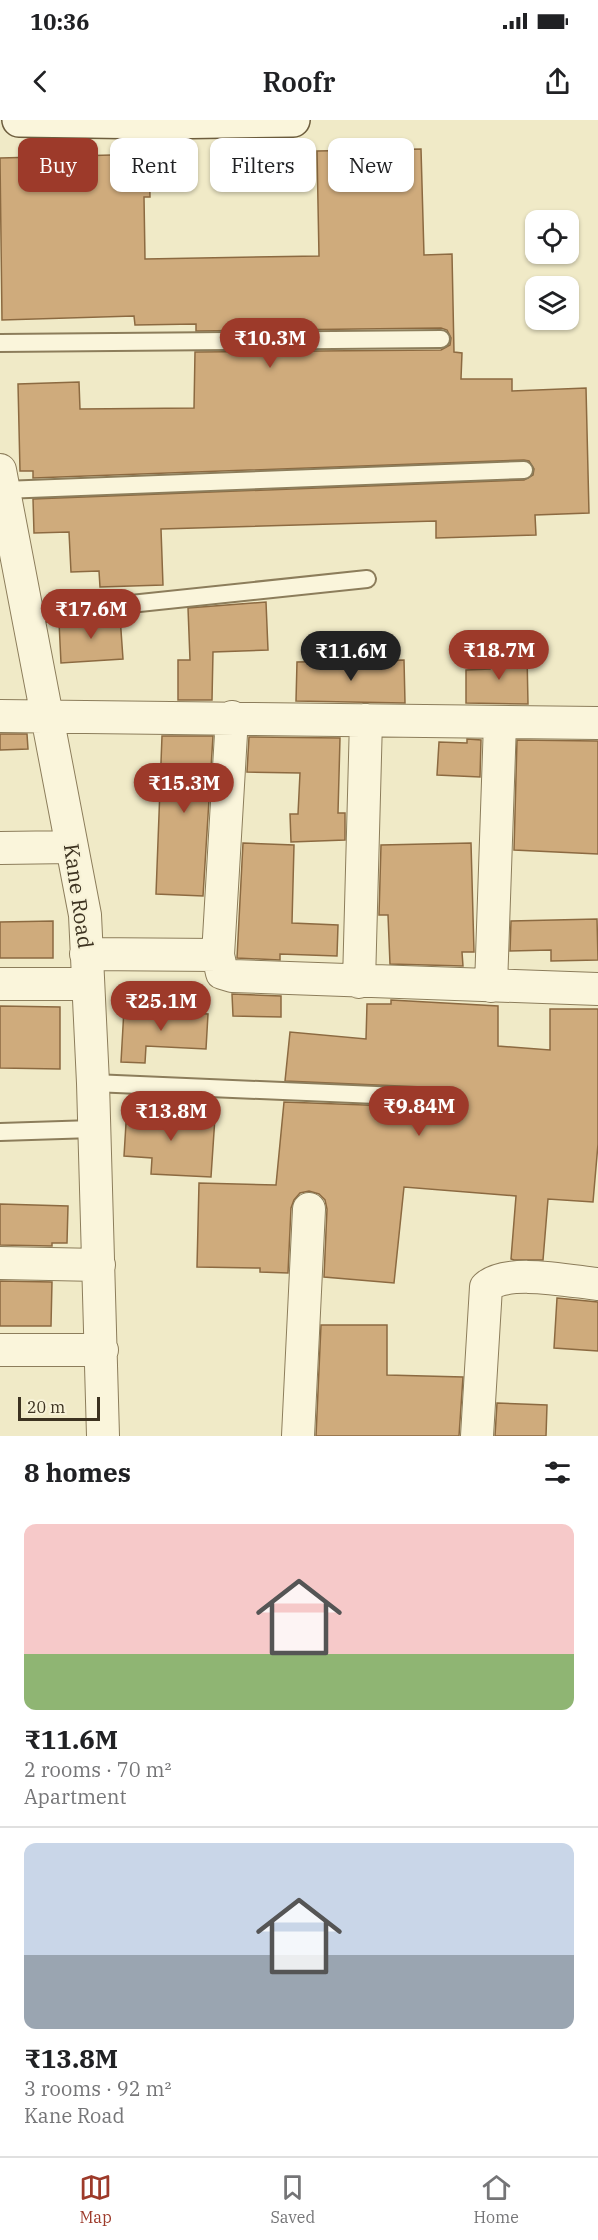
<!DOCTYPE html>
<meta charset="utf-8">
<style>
body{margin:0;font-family:"IBM Plex Serif",serif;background:#f6f6f6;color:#202124;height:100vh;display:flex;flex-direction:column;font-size:22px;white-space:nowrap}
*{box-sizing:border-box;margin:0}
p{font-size:20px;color:#757577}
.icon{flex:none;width:33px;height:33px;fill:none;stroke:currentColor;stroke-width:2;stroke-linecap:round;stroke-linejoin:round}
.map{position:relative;height:1316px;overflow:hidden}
.sheet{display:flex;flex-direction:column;background:#fff;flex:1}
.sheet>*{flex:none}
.banner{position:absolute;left:18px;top:18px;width:562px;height:54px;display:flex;gap:12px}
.controls{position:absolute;left:525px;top:90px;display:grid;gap:12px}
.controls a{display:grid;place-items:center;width:54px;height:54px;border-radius:12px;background:#fff;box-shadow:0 2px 4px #0004;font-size:30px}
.scale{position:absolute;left:18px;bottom:15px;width:82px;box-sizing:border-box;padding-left:6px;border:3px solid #3c3220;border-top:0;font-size:16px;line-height:21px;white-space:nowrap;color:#3c3220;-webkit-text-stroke:4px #f7f2d7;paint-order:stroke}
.price{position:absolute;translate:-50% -51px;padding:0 14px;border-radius:21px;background:#9d3a2a;color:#fff;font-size:20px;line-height:39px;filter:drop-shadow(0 2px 3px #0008)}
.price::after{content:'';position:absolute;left:50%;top:36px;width:18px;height:14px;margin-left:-9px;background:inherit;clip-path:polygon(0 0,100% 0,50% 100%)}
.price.selected{background:#222;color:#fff}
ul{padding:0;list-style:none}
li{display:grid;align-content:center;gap:12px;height:318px;padding:0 24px}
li+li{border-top:2px solid #e0e0e0}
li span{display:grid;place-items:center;height:186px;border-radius:12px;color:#555}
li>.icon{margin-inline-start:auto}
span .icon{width:108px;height:108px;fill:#fffc;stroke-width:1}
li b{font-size:26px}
h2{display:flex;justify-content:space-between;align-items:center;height:72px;padding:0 24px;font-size:26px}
.pill{padding:0 21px;border-radius:12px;background:#fff;box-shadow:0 2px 4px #0004;font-size:21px;line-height:54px}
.pill.selected{background:#9d3a2a;color:#fff}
.status{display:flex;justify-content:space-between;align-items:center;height:42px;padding:0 30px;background:#fff;direction:ltr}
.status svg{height:16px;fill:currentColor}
header{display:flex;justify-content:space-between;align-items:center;height:78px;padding:0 24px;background:#fff;font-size:27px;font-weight:600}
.tabs{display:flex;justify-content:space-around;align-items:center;height:84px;border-top:2px solid #e0e0e0;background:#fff;font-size:16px;color:#757577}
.tabs a{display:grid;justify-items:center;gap:3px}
.tabs .selected{color:#9d3a2a}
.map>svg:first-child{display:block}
</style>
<div class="status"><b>10:36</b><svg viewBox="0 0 49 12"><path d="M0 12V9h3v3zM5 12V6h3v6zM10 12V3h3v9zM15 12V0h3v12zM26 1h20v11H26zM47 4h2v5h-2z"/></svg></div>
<header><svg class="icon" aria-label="back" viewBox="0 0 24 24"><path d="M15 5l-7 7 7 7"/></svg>Roofr<svg class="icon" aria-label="share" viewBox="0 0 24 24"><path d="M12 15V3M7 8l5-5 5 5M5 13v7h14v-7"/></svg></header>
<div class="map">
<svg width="598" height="1316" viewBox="0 0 598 1316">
<rect width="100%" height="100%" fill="#f0eac7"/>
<path fill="#cfab7c" stroke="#8c6a41" stroke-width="1.5" d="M 421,29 L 424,135 L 452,134 L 454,232 L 462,233 L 461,259 L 512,259 L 512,271 L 586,268 L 589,393 L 535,395 L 536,415 L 436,418 L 436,401 L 161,409 L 163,465 L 100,467 L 99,451 L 71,452 L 69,412 L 34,413 L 33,379 L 524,360 L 533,355 L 534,349 L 529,341 L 524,340 L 33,358 L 33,351 L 20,351 L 18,264 L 79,262 L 80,289 L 194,288 L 195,232 L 441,230 L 450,225 L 451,218 L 447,210 L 441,208 L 196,211 L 196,204 L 135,205 L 134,196 L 2,200 L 0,38 L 149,34 L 150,77 L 144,77 L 145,139 L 319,136 L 317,31 Z
M 266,482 L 268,530 L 213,532 L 212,580 L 178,580 L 178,540 L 190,540 L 188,488 Z
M 120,496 L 123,539 L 61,543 L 59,502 Z
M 489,534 L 527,534 L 528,584 L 466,583 L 466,550 L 490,549 Z
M 404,540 L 405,583 L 296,581 L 297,542 Z
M 0,614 L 27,614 L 28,629 L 0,630 Z
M 162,616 L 213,616 L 203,776 L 156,774 Z
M 249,617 L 340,618 L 338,693 L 345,693 L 345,720 L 291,722 L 290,694 L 298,694 L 300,653 L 247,652 Z
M 467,619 L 481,620 L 480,657 L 437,655 L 439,622 L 467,623 Z
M 517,620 L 598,621 L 598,734 L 514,730 Z
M 243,723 L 294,725 L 292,803 L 338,805 L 337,836 L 280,834 L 280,840 L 237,838 Z
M 471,723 L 474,832 L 462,832 L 463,846 L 390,844 L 388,795 L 379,795 L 381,725 Z
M 597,799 L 598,840 L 551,841 L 551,830 L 510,831 L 511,801 Z
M 53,801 L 53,838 L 0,838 L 0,802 Z
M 232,874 L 281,876 L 281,897 L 233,896 Z
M 391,880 L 498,886 L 498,926 L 550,930 L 550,889 L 598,889 L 598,1024 L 593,1082 L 548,1079 L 543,1140 L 514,1140 L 511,1139 L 516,1076 L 404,1067 L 394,1163 L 324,1157 L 327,1089 L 325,1080 L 319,1074 L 309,1071 L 300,1073 L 294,1080 L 291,1088 L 288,1153 L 260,1152 L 260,1148 L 197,1147 L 199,1063 L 276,1065 L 284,982 L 446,988 L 454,984 L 456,974 L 446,968 L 285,961 L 290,912 L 366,919 L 367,884 L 391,884 Z
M 0,886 L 60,887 L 60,949 L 0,948 Z
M 124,889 L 208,894 L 206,929 L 146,926 L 145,943 L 121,942 Z
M 127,987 L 151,988 L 151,993 L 215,997 L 211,1057 L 151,1054 L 152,1038 L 124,1036 Z
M 0,1084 L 68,1086 L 67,1123 L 52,1123 L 52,1126 L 0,1125 Z
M 0,1161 L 52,1162 L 51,1206 L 0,1206 Z
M 557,1178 L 598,1182 L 598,1231 L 554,1228 Z
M 321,1205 L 387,1205 L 387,1255 L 463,1257 L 459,1316 L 316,1316 Z
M 497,1283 L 547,1285 L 546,1316 L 495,1316 Z"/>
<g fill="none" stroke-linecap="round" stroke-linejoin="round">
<defs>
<path id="lane" d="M 0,223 L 441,219
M 3,370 L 524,350
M 26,495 L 367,459
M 93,963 L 446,978
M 0,1012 L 93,1009"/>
<path id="street" d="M 0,350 L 85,795 L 93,963 L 103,1316
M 0,596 L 598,603
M 232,597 L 218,835 L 222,853 L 232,856 L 598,869
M 0,728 L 72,727
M 86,834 L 218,835
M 359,862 L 366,600
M 0,864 L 88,864
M 491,866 L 500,603
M 0,1143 L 99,1145
M 0,1230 L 102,1230
M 298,1316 L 309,1089
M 477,1316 L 486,1167 C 507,1148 569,1161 598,1164"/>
<path id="secondary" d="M 19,0 L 158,2 L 293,0"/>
</defs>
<use href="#lane" stroke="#8c7d5b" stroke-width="20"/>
<use href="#street" stroke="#8c7d5b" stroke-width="34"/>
<use href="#secondary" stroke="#6e5e3e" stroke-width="36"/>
<use href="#lane" stroke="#faf5db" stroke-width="16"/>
<use href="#street" stroke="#faf5db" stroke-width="32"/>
<use href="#secondary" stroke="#faf5db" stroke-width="33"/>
</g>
<g text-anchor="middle" stroke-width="4.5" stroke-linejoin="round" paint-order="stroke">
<g font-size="21" fill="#3c3220" stroke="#f7f2d7">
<text transform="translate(78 776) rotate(82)" y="7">Kane Road</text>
</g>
</g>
</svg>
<div class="controls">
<a><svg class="icon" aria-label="locate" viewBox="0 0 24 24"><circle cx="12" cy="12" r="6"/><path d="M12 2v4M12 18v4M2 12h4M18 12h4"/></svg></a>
<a><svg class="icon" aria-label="layers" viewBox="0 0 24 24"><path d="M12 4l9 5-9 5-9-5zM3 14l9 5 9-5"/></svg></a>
</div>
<div class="scale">20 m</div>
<b class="price" style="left:270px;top:249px">₹10.3M</b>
<b class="price" style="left:91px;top:520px">₹17.6M</b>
<b class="price" style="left:499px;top:561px">₹18.7M</b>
<b class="price selected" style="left:351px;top:562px">₹11.6M</b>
<b class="price" style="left:184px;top:694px">₹15.3M</b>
<b class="price" style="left:161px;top:912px">₹25.1M</b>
<b class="price" style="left:419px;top:1017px">₹9.84M</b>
<b class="price" style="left:171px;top:1022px">₹13.8M</b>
<div class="banner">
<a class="pill selected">Buy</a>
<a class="pill">Rent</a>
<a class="pill">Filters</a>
<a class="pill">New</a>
</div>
</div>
<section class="sheet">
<h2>8 homes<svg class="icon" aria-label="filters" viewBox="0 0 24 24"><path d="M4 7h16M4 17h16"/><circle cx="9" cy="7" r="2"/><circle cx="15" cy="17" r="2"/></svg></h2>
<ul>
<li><span style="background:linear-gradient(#f6c9c9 70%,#8fb573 0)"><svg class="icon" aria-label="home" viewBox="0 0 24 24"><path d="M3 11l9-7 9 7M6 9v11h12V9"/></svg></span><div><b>₹11.6M</b><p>2 rooms · 70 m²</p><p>Apartment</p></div></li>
<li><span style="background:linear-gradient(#c9d6e8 60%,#9aa5b1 0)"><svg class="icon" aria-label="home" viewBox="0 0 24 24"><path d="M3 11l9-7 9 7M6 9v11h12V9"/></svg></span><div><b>₹13.8M</b><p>3 rooms · 92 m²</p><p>Kane Road</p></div></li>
</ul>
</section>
<nav class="tabs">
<a class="selected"><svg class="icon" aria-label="map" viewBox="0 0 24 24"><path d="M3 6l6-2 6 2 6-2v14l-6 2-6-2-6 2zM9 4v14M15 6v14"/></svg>Map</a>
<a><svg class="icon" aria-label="saved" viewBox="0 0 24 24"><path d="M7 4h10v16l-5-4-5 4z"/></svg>Saved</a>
<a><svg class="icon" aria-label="home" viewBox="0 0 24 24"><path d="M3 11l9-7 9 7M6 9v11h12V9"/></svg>Home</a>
</nav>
